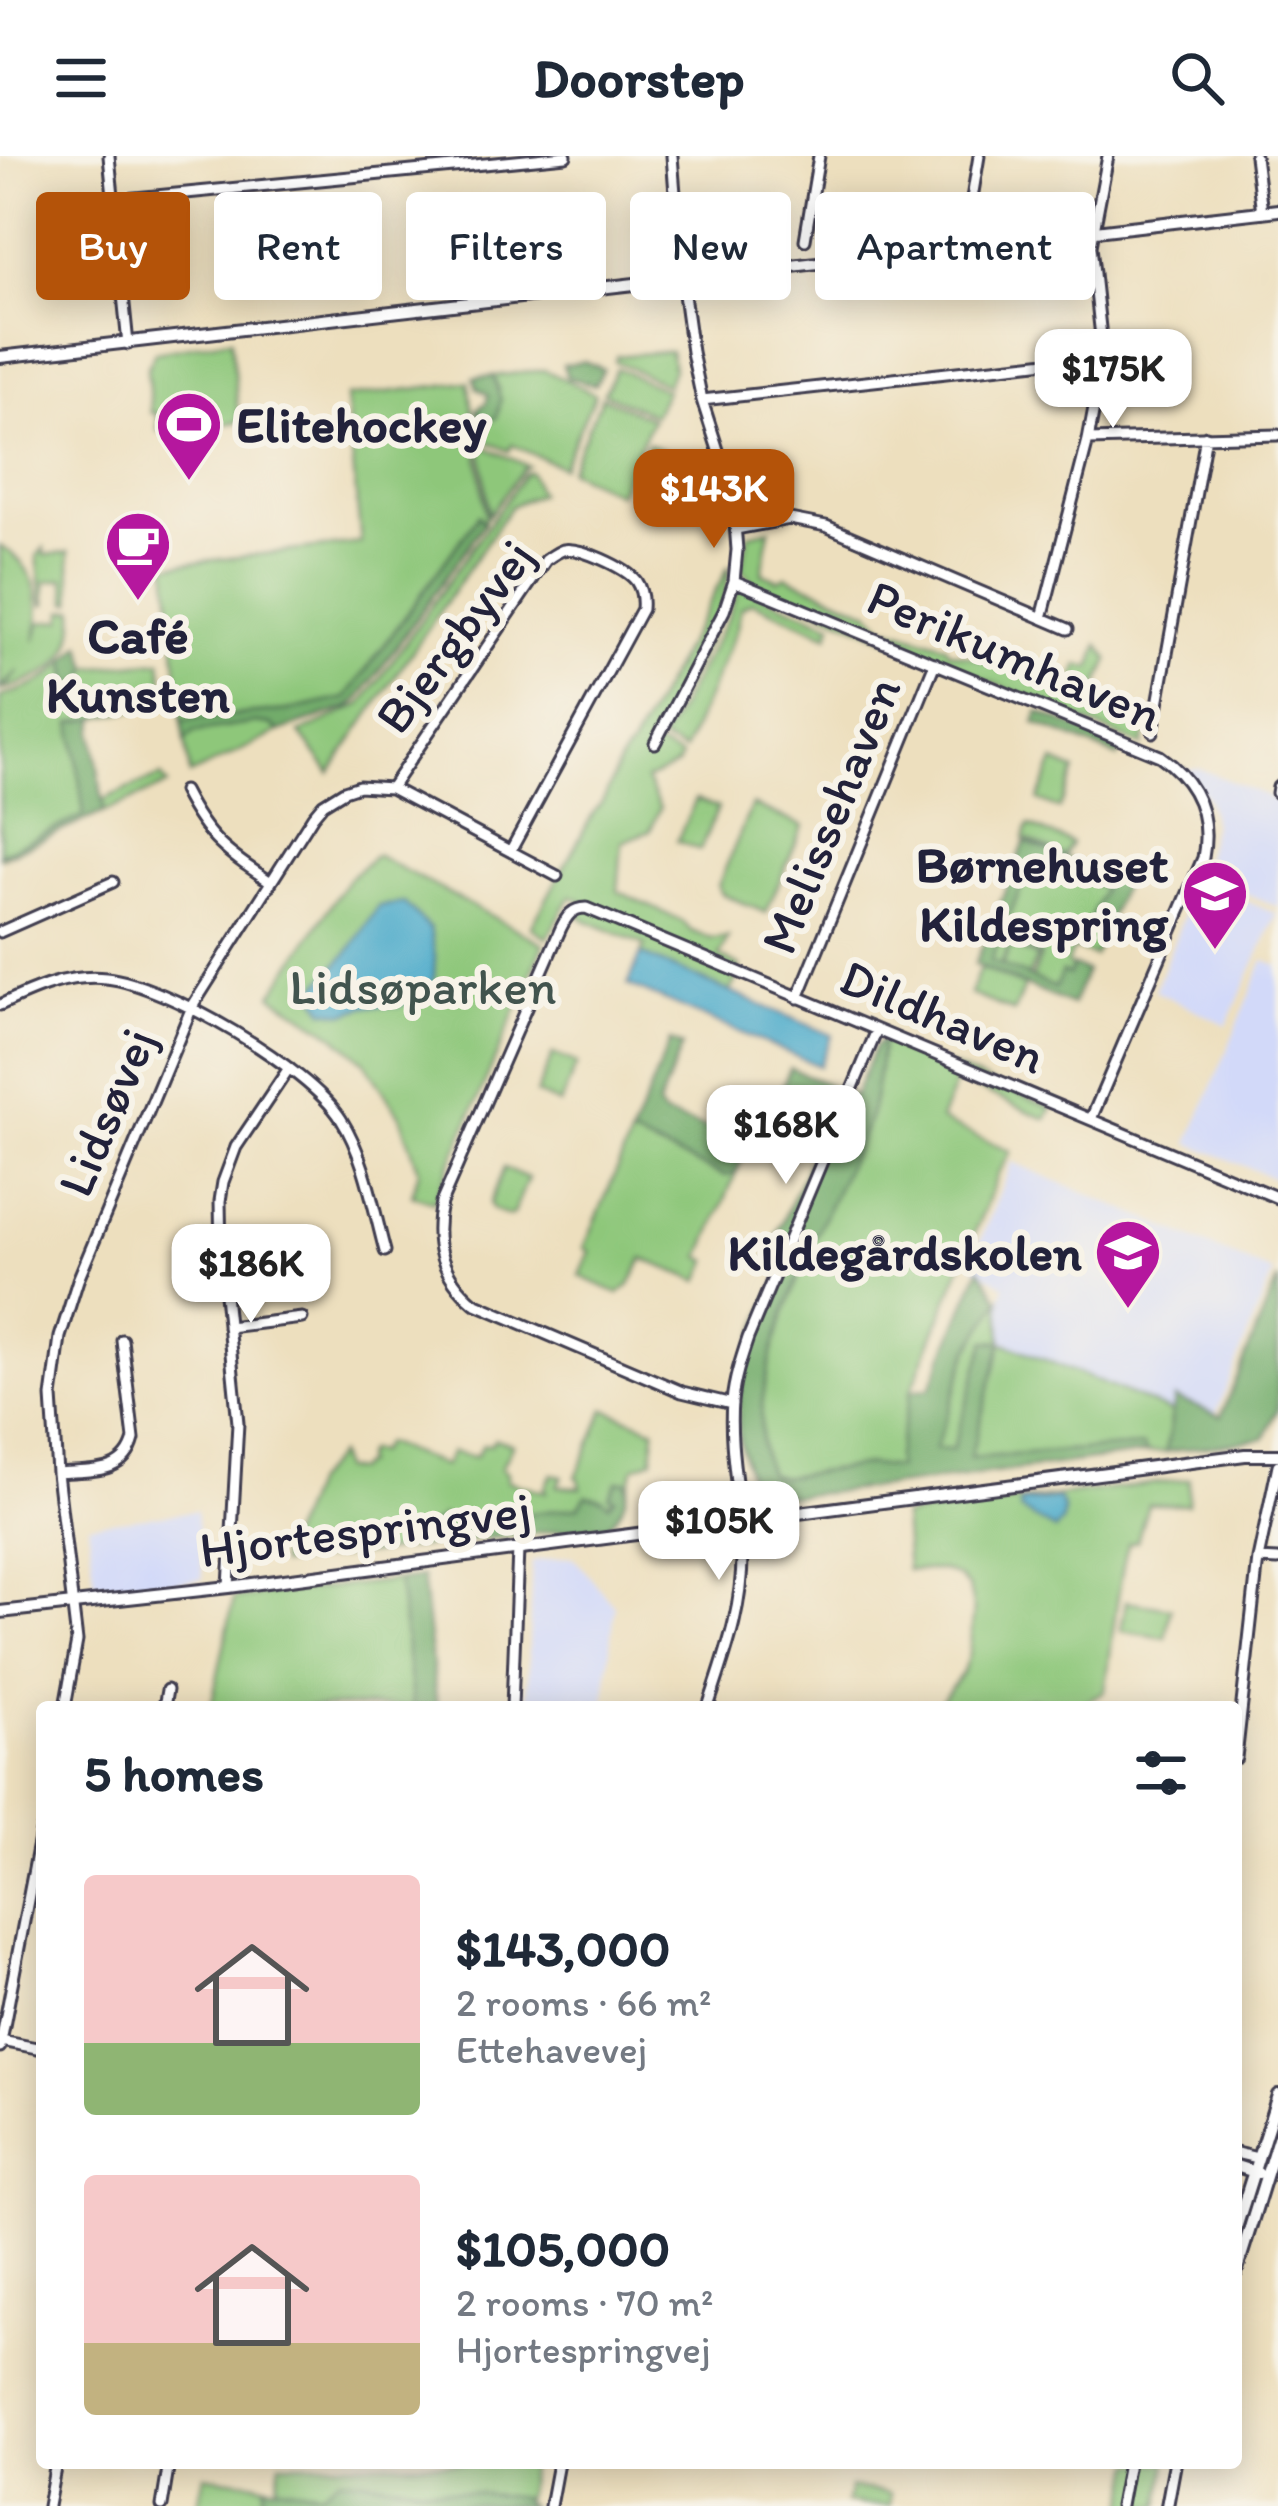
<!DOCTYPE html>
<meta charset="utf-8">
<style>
body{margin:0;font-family:Itim,sans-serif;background:#f6f6f7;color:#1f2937;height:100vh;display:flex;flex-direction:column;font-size:45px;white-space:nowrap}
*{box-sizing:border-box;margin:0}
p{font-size:39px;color:#747a83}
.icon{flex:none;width:66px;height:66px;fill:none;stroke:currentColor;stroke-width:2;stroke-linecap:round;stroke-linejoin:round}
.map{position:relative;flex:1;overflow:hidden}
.details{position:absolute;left:36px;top:1545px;width:1206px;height:768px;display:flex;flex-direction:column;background:#fff;border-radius:12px;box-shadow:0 6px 30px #0003}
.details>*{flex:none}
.top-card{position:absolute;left:36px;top:36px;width:1206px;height:108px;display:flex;gap:24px}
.price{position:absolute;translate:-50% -102px;padding:0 27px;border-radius:24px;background:#fff;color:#222;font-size:39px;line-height:78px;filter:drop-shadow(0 3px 6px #0008)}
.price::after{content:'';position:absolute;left:50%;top:72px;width:36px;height:27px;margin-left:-18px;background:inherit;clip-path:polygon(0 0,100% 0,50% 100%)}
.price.current{background:#b45309;color:#fff}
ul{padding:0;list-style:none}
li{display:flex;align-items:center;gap:36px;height:300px;padding:0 48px}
li span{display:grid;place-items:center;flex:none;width:336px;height:240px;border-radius:12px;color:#555}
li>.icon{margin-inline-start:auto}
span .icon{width:144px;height:144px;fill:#fffc;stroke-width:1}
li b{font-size:51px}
h2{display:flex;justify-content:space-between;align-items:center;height:144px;padding:0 48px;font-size:51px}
.tag{padding:0 42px;border-radius:12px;background:#fff;box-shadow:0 6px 30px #0003;font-size:42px;line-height:108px}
.tag.current{background:#b45309;color:#fff}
header{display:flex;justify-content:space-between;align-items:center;height:156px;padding:0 48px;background:#fff;font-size:54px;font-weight:700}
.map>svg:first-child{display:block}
</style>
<header><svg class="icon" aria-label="menu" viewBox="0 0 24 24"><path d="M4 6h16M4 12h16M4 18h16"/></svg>Doorstep<svg class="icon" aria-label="search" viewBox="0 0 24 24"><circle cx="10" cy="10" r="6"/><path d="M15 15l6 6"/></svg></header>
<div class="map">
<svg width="1278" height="2350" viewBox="0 0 1278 2350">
<rect width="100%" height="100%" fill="#f7f3e8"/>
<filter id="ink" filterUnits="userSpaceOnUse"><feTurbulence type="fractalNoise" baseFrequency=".00833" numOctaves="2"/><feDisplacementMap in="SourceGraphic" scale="24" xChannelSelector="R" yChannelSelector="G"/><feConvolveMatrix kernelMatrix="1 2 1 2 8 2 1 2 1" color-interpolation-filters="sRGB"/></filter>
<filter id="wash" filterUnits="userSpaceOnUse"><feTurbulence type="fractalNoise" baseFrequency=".004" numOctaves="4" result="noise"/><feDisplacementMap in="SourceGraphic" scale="48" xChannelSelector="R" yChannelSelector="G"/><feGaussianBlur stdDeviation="2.7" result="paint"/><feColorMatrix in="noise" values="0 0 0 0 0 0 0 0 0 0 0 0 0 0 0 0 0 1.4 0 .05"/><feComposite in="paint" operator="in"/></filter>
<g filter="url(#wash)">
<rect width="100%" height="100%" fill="#eddfbe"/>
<path fill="#d2d9f9" d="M 1198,612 L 1278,645 L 1278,751 L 1201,718 L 1213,668 L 1207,641 L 1184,614 Z
M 1197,725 L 1277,758 L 1227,869 L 1155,835 Z
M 1264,804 L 1278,810 L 1278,1024 L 1189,987 Z
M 1012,1006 L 1273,1117 L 1216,1258 L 1174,1257 L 990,1179 L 1005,1130 L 971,1108 Z
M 196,1355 L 203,1423 L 96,1437 L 88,1368 Z
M 573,1401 L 615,1450 L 604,1551 L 527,1551 L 532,1405 Z"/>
<path fill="#8ec77a" stroke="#58745a" stroke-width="3" d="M 231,183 L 239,266 L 158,275 L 157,257 L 151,257 L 147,212 L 155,196 Z
M 670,195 L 673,213 L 667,229 L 615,205 L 617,200 Z
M 616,212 L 666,234 L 654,259 L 604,237 Z
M 545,214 L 595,238 L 562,311 L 512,289 L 509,295 L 482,283 L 477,253 L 483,262 L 499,233 L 493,220 Z
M 469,226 L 486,360 L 484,367 L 478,360 L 346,542 L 290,554 L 182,564 L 167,409 L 361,387 L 346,241 Z
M 602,241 L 652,263 L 618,337 L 569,314 Z
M 648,287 L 697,310 L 686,333 L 637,312 Z
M 481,289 L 528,310 L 523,313 L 489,359 Z
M 530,316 L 539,338 L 511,350 L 330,617 L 300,577 L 362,548 L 525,317 Z
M 770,373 L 762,417 L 779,424 L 786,420 L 869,455 L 886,471 L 945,489 L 950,496 L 973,501 L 1069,535 L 1079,509 L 1091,512 L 1099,489 L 1109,503 L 1089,552 L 1137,570 L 1141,560 L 1149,560 L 1142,590 L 754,426 L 741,413 L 749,378 Z
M 0,390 C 37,409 44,448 35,485 L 41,466 L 63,464 L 63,455 L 75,453 C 78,506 48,520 2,534 L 19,515 L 0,532 Z
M 44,392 L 45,399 L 69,396 L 73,446 L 68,446 L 64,423 L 45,426 L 46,448 L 43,449 L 37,400 Z
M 729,410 C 729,458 676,543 653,588 L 681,601 L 677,609 L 646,624 L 660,652 L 650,675 L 622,686 L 618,735 L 683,766 L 691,775 L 712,783 L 728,781 L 720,800 L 740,810 L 731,836 L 641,798 L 645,789 L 587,765 L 577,758 L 583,745 L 571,740 L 547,782 L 531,771 L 594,656 C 612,638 612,609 631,591 Z
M 739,430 L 832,468 L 829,479 L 752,446 L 741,452 L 737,472 L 684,595 L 661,585 L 728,461 Z
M 66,504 L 68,527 L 84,526 L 89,512 L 161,505 L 166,547 L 73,567 L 84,659 L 0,698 L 0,541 C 25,533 49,526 66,504 Z
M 256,567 L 271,569 L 279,576 L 190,619 L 185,584 L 194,576 Z
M 1054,606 L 1075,615 L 1059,653 L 1038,644 Z
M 161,620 L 167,629 L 104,656 L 103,645 L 110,640 Z
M 696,643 L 718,652 L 700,694 L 677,685 Z
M 752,649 L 803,670 L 766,757 L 722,738 L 718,730 Z
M 1029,669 L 1071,687 L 1065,700 L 1024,682 Z
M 376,699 L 544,788 L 434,1046 L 412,1039 L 419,1014 L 400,960 L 364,905 L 334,879 L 272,839 L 348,723 Z
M 1065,701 L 1085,710 L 1081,722 L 1103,732 L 1088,768 L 1104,775 L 1094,800 L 1073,792 L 1067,808 L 1072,811 L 1069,819 L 1056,832 L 1032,823 L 1041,799 L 1011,786 L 1000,810 L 990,806 L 1033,704 L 1059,715 Z
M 1011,790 L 1037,801 L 1028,821 L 1002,810 Z
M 980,812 L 1024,830 L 1014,856 L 970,838 Z
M 883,883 L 1052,952 L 1046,963 L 957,924 L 940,964 L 1011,996 L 998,1018 L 911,1235 L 896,1301 L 897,1313 L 869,1309 L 781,1321 L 769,1318 C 735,1237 815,1085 848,1008 C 855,991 866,974 871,957 C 877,933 879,907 883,883 Z
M 553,898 L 577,908 L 560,948 L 536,938 Z
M 631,980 L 725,1020 L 736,1017 L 701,1101 L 709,1105 L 700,1125 L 643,1103 L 630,1129 L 619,1138 L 580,1120 L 590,1095 L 584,1092 Z
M 504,1012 L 528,1022 L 513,1058 L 508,1060 L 492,1053 L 490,1047 Z
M 1000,1144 L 1002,1186 L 1172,1256 L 1166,1296 L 1147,1297 L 1143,1290 L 969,1302 L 1002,1187 L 951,1295 L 935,1293 L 969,1194 Z
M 605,1253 L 655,1273 L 653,1303 L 634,1312 L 628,1331 L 626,1325 L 608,1348 L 587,1339 L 579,1351 L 458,1367 L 433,1378 L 450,1387 L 280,1409 L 279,1399 L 298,1362 L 312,1327 L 337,1299 L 341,1313 L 355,1315 L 364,1308 L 363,1302 L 367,1295 L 377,1297 L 384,1287 L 444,1310 L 451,1296 L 475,1301 L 483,1289 L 490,1289 L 495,1283 L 513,1288 L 501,1312 L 507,1317 L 507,1325 L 546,1336 L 545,1330 L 552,1318 L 562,1320 L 557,1330 L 581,1331 L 579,1323 L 576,1321 Z
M 1189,1323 L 1188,1348 L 1148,1348 L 1137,1385 L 1128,1387 C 1116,1436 1113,1485 1105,1535 L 1075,1551 L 1030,1542 L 1001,1551 L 966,1551 L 940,1546 L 963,1516 L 969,1498 L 974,1454 L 969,1432 L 958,1421 L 942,1414 L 907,1414 L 903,1360 Z
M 398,1424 L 413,1551 L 211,1551 L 234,1442 Z
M 1126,1445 L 1171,1452 L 1166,1482 L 1121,1475 Z
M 281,2307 L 531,2307 L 523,2350 L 341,2322 L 323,2336 L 277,2330 Z
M 1134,2307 L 1167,2307 L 1160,2350 L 1126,2350 Z
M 204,2319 L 266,2328 L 262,2350 L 197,2350 Z
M 850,2331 L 890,2338 L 889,2350 L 846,2347 Z"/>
<path fill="#72ac6a" stroke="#4a6752" stroke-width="3" d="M 584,205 L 603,213 L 595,229 L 567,221 L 563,209 Z
M 493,220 L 501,244 L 497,261 L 487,267 L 477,253 L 486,247 L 488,239 L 477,232 L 474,222 Z
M 479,359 L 484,367 L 360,542 L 350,551 L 279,576 L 271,569 L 256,567 L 195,576 L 185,584 L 182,564 L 290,554 L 346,542 Z
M 82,489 L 89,512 L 84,526 L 69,528 L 66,504 Z
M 1039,556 L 1122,591 L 1118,601 L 1035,567 Z
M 97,562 L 93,576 L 104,656 L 0,702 L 0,698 L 84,659 L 72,567 Z
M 1025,686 L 1065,701 L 1059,715 L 1032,705 L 991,805 L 1055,832 L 1062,816 L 1069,819 L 1073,810 L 1086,815 L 1072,849 L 975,808 Z
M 1085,710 L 1124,726 L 1104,775 L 1088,769 L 1103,732 L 1080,722 Z
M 883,883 C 879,907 877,933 871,956 C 866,974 855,991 848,1008 C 815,1084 735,1237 769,1318 L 781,1321 L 869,1309 L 897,1312 L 896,1301 L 911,1235 L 930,1232 L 980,1112 L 1000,1144 L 969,1194 L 935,1293 L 952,1294 L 986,1185 L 1002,1186 L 970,1302 L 1143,1290 L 1147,1297 L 903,1329 L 794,1340 L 766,1338 L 750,1327 C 747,1312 741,1295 739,1279 C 733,1220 760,1164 784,1111 L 766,1104 L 831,952 L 782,931 L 790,912 L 854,940 L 875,890 Z
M 670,885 L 682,890 L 658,950 L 664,959 L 721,977 L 739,968 L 746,957 L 764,953 L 736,1017 L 725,1020 L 631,980 Z
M 1278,1123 L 1278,1252 L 1265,1282 L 1166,1296 L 1175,1242 L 1221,1260 Z
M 617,1325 L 626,1325 C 630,1341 619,1358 608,1369 L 450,1387 L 432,1378 L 430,1373 L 432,1366 L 438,1365 L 441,1360 L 458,1367 L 578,1351 L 586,1339 L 602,1342 L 609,1348 L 615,1342 L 609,1339 Z
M 422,1421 L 437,1551 L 413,1551 L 398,1424 Z
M 340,2321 L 521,2342 L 529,2350 L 262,2350 L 266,2328 L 322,2336 Z"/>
<path fill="#4baaca" stroke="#366682" stroke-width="3" d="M 404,747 L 430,773 L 435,800 L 434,821 L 424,839 L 398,850 L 365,850 L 346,857 L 325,854 L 318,845 L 314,834 L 349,795 L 379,750 Z
M 641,798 L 832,879 L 819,910 L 628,829 Z
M 1059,1343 L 1064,1354 L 1063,1365 L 1055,1374 L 1020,1354 L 1021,1347 Z"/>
</g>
<g filter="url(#ink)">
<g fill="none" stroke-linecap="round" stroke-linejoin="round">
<defs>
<path id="minor" d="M 109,0 L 128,188
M 1255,0 L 1262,56
M 114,44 L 566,0
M 805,84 L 819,0
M 964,91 L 979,0
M 702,244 L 1101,200
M 1088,284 L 1278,279
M 736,373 L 790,363 L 826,370 L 1068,473
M 734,425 L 1160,600 C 1196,625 1211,659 1203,702 L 1091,963
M 1042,462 L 1088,284 L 1098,231 L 1101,181 L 1091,90 L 1108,0
M 1153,576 L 1206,280
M 655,587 L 724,455 L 734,425 L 737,394 L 733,341 L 702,244 L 692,196 L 682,124 L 672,0
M 391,632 L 546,404 C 552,400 557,396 563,394 C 579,390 626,412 636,425 C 642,434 643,442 642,453 L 511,694
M 183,635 C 208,684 226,696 271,726
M 1277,637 L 1278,631
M 0,776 L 113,726
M 798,842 L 935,507
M 0,849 C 34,833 67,818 106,822 C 166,828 309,912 341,963 C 365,1001 373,1051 385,1095
M 228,1171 L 302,1162
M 732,1248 L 682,1236 L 474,1147 C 442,1120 432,1088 441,1047 L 561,772 C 567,760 572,752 586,752 L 1278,1042
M 57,1317 C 87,1314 125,1320 134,1283 L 122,1184
M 1258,1403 L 1278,1404
M 229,1431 L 238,1267 L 221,1099 L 220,1045 L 223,1026 L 236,991 L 289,912
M 65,1551 L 77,1485 L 57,1317 L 52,1241 L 60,1181 L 78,1124 L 192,851 L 313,660 L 323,648 L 344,635 L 359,630 L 391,632 L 557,720
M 164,1551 L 167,1534
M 512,1551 L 518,1393
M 708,1551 C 725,1499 743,1452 742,1396 C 742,1347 728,1296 732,1246 C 734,1224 741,1203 748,1182 L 877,874
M 1236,1602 L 1258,1403 L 1278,1309
M 1,1885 L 42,1893
M 0,1891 L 42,1671
M 1236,1997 L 1257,2002
M 48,2350 L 56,2307
M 162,2350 L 169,2307
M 550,2350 L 558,2307
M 1120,2350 L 1128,2307"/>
<path id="tertiary" d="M 0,201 L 1278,54
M 0,1456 L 229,1431 L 1245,1299 L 1278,1299
M 1236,2010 L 1258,2017
M 1236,2072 L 1278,1939
M 1236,2117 L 1278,1982
M 1167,2350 L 1175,2307"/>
</defs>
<use href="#minor" stroke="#403e4f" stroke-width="15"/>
<use href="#tertiary" stroke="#403e4f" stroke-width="16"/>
<use href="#minor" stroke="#fff" stroke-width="9"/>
<use href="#tertiary" stroke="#fff" stroke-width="10"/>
</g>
</g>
<defs>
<symbol id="stadium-pin" viewBox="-11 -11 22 30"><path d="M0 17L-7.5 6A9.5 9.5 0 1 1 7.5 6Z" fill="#b5179e" stroke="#f7f3e8"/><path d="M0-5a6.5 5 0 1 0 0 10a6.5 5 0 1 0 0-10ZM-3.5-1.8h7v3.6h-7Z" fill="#fff"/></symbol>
<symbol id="cafe-pin" viewBox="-11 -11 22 30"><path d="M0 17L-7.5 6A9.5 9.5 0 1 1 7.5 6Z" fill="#b5179e" stroke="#f7f3e8"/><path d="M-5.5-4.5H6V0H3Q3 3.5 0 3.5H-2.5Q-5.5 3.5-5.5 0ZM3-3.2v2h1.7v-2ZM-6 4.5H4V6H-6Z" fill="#fff"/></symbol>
<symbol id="school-pin" viewBox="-11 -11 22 30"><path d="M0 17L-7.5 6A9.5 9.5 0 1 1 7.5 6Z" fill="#b5179e" stroke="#f7f3e8"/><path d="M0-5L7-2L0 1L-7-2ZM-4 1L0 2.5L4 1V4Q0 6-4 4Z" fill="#fff"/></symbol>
</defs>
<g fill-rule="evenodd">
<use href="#stadium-pin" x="151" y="230" width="76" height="104"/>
<use href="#cafe-pin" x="100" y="350" width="76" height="104"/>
<use href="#school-pin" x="1177" y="699" width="76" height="104"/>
<use href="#school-pin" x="1090" y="1058" width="76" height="104"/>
</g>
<g text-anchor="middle" stroke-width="12" stroke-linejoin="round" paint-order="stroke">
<g font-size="51" font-weight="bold" fill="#22223b" stroke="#f7f3e8" text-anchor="end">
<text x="236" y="286" text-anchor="start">Elitehockey</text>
<text x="138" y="497" text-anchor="middle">Café<tspan x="138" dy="59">Kunsten</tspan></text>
<text x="1168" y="726">Børnehuset<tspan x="1168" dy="59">Kildespring</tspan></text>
<text x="1082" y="1114">Kildegårdskolen</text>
</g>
<g font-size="51" fill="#22223b" stroke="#f7f3e8">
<text transform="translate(454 480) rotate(-53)" y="18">Bjergbyvej</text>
<text transform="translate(1015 499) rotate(23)" y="18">Perikumhaven</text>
<text transform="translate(830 659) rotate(-68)" y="18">Melissehaven</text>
<text transform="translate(943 860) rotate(23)" y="18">Dildhaven</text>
<text transform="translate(106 956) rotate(-67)" y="18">Lidsøvej</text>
<text transform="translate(365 1373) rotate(-7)" y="18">Hjortespringvej</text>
</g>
<g font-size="51" fill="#42544e" stroke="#f7f3e8">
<text x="423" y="848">Lidsøparken</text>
</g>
</g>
</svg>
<b class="price" style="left:1113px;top:275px">$175K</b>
<b class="price current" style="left:714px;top:395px">$143K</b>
<b class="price" style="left:786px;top:1031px">$168K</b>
<b class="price" style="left:251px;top:1170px">$186K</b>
<b class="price" style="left:719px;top:1427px">$105K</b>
<div class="top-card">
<a class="tag current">Buy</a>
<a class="tag">Rent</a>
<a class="tag">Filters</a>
<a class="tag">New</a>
<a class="tag">Apartment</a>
</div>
<section class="details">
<h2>5 homes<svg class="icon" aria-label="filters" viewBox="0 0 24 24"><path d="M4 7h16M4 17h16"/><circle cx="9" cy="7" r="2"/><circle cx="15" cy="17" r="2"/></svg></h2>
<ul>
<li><span style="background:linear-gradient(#f6c9c9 70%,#8fb573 0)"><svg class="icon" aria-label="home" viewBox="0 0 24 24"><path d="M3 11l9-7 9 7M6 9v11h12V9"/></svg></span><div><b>$143,000</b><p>2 rooms · 66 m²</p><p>Ettehavevej</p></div></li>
<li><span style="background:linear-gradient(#f6c9c9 70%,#c2b280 0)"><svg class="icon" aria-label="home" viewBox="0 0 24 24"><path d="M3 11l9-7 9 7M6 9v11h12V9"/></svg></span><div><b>$105,000</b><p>2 rooms · 70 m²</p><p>Hjortespringvej</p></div></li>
</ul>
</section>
</div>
